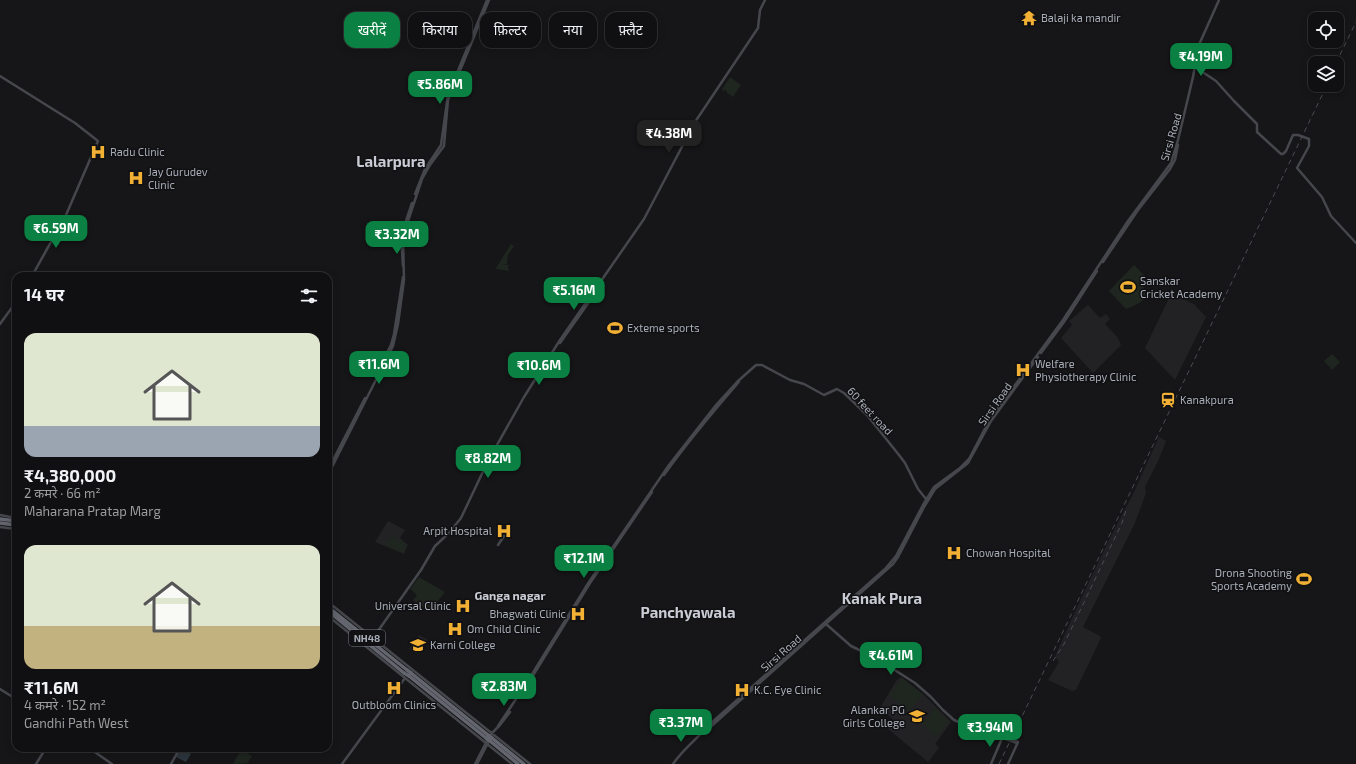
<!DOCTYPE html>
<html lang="hi">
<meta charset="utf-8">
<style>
body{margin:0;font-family:"Exo 2","Noto Sans Devanagari",sans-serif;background:#1e1e20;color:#f1f3f6;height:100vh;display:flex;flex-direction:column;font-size:15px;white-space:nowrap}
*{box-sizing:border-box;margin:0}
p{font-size:13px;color:#9c9d9f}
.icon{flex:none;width:22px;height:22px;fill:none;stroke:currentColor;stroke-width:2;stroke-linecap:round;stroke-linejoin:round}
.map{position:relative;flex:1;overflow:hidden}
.drawer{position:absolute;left:12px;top:272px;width:320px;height:480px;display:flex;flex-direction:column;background:#101012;border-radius:12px;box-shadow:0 2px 10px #0003,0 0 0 1px #303032}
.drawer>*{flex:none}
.guide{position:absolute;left:344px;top:12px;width:380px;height:36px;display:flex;gap:8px}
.buttons{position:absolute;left:1308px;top:12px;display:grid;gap:8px}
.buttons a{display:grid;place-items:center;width:36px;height:36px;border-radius:8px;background:#101012;box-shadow:0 2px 10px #0003,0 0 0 1px #303032;font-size:20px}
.price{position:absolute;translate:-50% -34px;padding:0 9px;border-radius:8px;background:#0b8043;color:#fff;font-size:13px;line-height:26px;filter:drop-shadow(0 1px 2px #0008)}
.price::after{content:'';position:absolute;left:50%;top:24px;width:12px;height:9px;margin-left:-6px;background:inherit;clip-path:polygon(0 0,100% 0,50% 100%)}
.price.selected{background:#222;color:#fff}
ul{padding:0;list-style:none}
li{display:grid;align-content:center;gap:8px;height:212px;padding:0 12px}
li span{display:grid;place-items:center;height:124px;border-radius:12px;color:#555}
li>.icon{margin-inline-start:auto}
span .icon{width:72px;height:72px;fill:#fffc;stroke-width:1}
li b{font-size:17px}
h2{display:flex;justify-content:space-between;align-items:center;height:48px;padding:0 12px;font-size:17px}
.chip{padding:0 14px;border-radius:12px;background:#101012;box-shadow:0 2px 10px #0003,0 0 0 1px #303032;font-size:14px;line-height:36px}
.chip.selected{background:#0b8043;color:#fff}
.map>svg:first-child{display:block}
</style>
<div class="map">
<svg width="1356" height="764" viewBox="0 0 1356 764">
<rect width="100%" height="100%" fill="#161618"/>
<path fill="#222225" d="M 1171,294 L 1194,304 L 1206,317 L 1175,380 L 1145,348 Z
M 1088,305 L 1100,318 L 1106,314 L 1110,319 L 1105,324 L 1118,338 L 1121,345 L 1093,373 L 1061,338 L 1072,325 L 1069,321 Z
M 1159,437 L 1166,441 L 1159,459 L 1145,487 L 1146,493 L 1135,523 L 1083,627 L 1100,636 L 1101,638 L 1076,690 L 1072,691 L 1048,680 L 1059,662 L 1055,656 L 1080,601 L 1110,538 L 1133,494 Z
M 388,521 L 405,530 L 400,538 L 408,545 L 404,554 L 375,542 Z
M 419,635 L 428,640 L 418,654 L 409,649 Z
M 901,677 L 923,694 L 951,722 L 935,744 L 939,748 L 928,762 L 888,729 L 895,721 L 880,708 L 896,681 Z"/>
<path fill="#1e261f" d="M 730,77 L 741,85 L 733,97 L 727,93 L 726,90 L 723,91 L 722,89 Z
M 511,244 L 514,246 L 508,255 L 507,264 L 502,264 L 509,265 L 508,267 L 509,271 L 497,269 L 496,268 Z
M 1134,265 L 1146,277 L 1142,281 C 1142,285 1144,287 1145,291 C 1148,302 1133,306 1126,309 L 1109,291 Z
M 1332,354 L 1340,362 L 1332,370 L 1324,361 Z
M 393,537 L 407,544 L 403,553 L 385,545 L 388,540 Z
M 419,577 L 445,592 L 429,612 L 413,600 L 417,595 L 410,589 Z
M 902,678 L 923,694 L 909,711 L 889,695 Z
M 935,708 L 949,721 L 937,737 L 921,724 Z
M 241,750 L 252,756 L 248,762 L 249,763 L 233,764 Z"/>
<path fill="#2c353c" d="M 182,748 L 191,754 L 186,762 L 176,757 Z"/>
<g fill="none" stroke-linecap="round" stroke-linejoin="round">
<path stroke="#45474d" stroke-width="2.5" d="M 1195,67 L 1216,81 L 1234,101 L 1257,124 L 1257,132 L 1281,154 L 1283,154 L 1286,151 L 1293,135 L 1298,135 L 1309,139 L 1309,146 L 1297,168 L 1322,197 L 1331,216 L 1356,243
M 0,76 L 75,123 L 98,141 L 66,215 L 32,276
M 415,194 L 425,169 L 441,145 L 448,95 L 487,0
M 1103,262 L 1138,210 L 1170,169 L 1175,160 L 1178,145
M 403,266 L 401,236 L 412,203
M 0,324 L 16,302
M 560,343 L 601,285 L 600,282
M 1041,353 L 1064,322 L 1097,271
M 381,364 L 391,345 L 394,334 L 403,277
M 330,466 L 365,398
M 328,475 L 393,346 L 398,324 L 404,280 L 403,240 L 405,230 L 422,179 L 430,165 L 444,146 L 448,100 L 489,0
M 664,475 C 687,443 712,413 738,383 L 739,381
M 0,515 L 16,518
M 0,527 L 16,529
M 498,545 L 504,536
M 328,602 L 530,764
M 328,616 L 512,764
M 826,624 L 851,646 L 876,658 L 915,683 L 931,697 L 943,710 L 954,720 L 961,723 L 991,727 L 1002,735 L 1018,742 L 1008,764
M 373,638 L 421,570 L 435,546 L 449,533 L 461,518 L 488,461 L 524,397 L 560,340 L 644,219 L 695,122 L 758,28 L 760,10 L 765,0
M 529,682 L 590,583 L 652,492
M 0,689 L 16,699
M 498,726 L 526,684 L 589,582 L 669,465 L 716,405 L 737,382 L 756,365 L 762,365 L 790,380 L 804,384 L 824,395 L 837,389 L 844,393 L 867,415 L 899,455 L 905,463 L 918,489 L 926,499
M 707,730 L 893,564 L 898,557 L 924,507 L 935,489 L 968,463 L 991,421 L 1038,357
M 1003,738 L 1017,743
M 89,748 L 112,764
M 36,764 L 46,748
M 171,764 L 180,748
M 342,764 L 405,678
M 475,764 L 490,735 L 500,725 L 510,712
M 477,764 L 488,743
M 673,764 C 683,749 698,738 710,724 L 885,569 L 896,556 L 923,505 L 934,487 L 960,468 L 969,459 L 990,419 L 1063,320 L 1128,221 L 1171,163 L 1178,140 L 1193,77 L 1198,47 L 1219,0
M 991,764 L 1003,736"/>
<path stroke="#63666e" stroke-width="3.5" d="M 0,519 L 16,521
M 0,523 L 16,525
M 328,607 L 407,670
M 328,611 L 404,673
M 411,673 L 488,735
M 409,676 L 486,738
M 492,738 L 524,764
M 490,741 L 518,764"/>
<path stroke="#4a4c52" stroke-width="1" stroke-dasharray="5 4" stroke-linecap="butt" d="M 1336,63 L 1356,22
M 1053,661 L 1064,644 L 1122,523 L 1126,510
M 999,764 L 1327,85"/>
<path stroke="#63666e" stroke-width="3.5" d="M 407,670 L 411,673
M 404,673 L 409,676
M 488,735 L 492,738
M 486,738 L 490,741"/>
</g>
<defs>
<symbol id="temple-bare" viewBox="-9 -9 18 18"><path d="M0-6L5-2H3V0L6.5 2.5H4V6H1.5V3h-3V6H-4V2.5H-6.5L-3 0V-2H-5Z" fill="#f2b134" stroke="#111113" stroke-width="2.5" paint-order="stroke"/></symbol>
<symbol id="hospital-bare" viewBox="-9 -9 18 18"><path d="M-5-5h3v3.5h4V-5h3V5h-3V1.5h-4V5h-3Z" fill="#f2b134" stroke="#111113" stroke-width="2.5" paint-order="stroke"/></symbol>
<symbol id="stadium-bare" viewBox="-9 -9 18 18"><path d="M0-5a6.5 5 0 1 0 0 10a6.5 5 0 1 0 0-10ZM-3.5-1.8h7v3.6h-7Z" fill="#f2b134" stroke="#111113" stroke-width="2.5" paint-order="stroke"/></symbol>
<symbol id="station-bare" viewBox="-9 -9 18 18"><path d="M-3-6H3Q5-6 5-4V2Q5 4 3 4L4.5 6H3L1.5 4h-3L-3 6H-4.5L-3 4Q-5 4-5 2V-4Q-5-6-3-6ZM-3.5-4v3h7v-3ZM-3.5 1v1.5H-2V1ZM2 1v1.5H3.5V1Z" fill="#f2b134" stroke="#111113" stroke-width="2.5" paint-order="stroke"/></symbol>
<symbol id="university-bare" viewBox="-9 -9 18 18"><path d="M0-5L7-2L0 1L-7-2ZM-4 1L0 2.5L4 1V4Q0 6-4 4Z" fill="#f2b134" stroke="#111113" stroke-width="2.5" paint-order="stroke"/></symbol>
</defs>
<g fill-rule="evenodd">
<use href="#temple-bare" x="1018" y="7" width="22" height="22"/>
<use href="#hospital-bare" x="87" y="141" width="22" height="22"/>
<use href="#hospital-bare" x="125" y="167" width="22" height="22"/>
<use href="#stadium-bare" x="1117" y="276" width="22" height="22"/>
<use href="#stadium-bare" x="604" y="317" width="22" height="22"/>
<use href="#hospital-bare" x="1012" y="359" width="22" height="22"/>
<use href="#station-bare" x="1157" y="389" width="22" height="22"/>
<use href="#hospital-bare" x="493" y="520" width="22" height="22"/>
<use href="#hospital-bare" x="943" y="542" width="22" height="22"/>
<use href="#stadium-bare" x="1293" y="568" width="22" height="22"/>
<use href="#hospital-bare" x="452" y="595" width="22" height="22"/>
<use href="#hospital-bare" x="567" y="603" width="22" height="22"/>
<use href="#hospital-bare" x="444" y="618" width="22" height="22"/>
<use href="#university-bare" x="407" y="634" width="22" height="22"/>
<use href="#hospital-bare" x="383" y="677" width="22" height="22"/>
<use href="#hospital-bare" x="731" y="679" width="22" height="22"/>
<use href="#university-bare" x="906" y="705" width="22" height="22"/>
</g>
<g text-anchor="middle" stroke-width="3" stroke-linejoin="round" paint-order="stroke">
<rect fill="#111113" stroke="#7b7e86" stroke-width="1" x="349" y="630" width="36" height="16" rx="3"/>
<g font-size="10" font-weight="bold" fill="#a8adb8">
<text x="367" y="642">NH48</text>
</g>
<g font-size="11" fill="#a8adb8" stroke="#111113" text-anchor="start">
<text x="1041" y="22">Balaji ka mandir</text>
<text x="110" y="156">Radu Clinic</text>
<text x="148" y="176">Jay Gurudev<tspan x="148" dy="13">Clinic</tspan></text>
<text x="1140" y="285">Sanskar<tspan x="1140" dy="13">Cricket Academy</tspan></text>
<text x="627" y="332">Exteme sports</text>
<text x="1035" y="368">Welfare<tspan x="1035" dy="13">Physiotherapy Clinic</tspan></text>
<text x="1180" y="404">Kanakpura</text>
<text x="492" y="535" text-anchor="end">Arpit Hospital</text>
<text x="966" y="557">Chowan Hospital</text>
<text x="1292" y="577" text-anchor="end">Drona Shooting<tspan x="1292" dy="13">Sports Academy</tspan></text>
<text x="451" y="610" text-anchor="end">Universal Clinic</text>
<text x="566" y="618" text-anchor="end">Bhagwati Clinic</text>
<text x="467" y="633">Om Child Clinic</text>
<text x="430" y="649">Karni College</text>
<text x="754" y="694">K.C. Eye Clinic</text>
<text x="394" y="709" text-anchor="middle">Outbloom Clinics</text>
<text x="905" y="714" text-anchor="end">Alankar PG<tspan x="905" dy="13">Girls College</tspan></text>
</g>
<g font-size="11" fill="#a8adb8" stroke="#111113">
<text transform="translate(1171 137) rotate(-74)" y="4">Sirsi Road</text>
<text transform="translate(995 404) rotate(-55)" y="4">Sirsi Road</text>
<text transform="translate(870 411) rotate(47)" y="4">60 feet road</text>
<text transform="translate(781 653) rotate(-41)" y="4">Sirsi Road</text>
</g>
<g font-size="12" font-weight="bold" fill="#c9ccd4" stroke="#111113">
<text x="510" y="600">Ganga nagar</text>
</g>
<g font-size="15" font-weight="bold" fill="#c9ccd4" stroke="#111113">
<text x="391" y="167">Lalarpura</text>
<text x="882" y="604">Kanak Pura</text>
<text x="688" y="618">Panchyawala</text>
</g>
</g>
</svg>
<div class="buttons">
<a><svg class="icon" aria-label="locate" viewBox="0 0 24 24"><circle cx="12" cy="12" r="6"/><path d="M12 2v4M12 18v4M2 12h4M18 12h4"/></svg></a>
<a><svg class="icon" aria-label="layers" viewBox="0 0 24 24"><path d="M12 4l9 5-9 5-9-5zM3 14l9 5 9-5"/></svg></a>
</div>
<b class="price" style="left:1201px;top:77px">₹4.19M</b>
<b class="price" style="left:440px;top:105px">₹5.86M</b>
<b class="price selected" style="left:669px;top:154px">₹4.38M</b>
<b class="price" style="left:56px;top:249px">₹6.59M</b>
<b class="price" style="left:397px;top:255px">₹3.32M</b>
<b class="price" style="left:574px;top:311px">₹5.16M</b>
<b class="price" style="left:379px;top:385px">₹11.6M</b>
<b class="price" style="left:539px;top:386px">₹10.6M</b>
<b class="price" style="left:488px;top:479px">₹8.82M</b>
<b class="price" style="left:584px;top:579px">₹12.1M</b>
<b class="price" style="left:891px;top:676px">₹4.61M</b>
<b class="price" style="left:504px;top:707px">₹2.83M</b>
<b class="price" style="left:681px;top:743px">₹3.37M</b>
<b class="price" style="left:990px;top:748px">₹3.94M</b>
<div class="guide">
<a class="chip selected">खरीदें</a>
<a class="chip">किराया</a>
<a class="chip">फ़िल्टर</a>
<a class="chip">नया</a>
<a class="chip">फ़्लैट</a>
</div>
<section class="drawer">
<h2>14 घर<svg class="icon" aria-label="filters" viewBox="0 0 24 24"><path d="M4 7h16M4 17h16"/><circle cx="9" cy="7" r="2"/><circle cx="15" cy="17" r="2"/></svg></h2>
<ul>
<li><span style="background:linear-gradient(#dfe7d0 75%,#9aa5b1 0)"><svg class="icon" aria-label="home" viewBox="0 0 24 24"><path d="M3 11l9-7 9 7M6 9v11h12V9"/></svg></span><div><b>₹4,380,000</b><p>2 कमरे · 66 m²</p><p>Maharana Pratap Marg</p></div></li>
<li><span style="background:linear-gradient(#dfe7d0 65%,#c2b280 0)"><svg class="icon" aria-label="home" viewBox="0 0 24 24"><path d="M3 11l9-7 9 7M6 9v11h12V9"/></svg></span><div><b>₹11.6M</b><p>4 कमरे · 152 m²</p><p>Gandhi Path West</p></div></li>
</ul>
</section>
</div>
